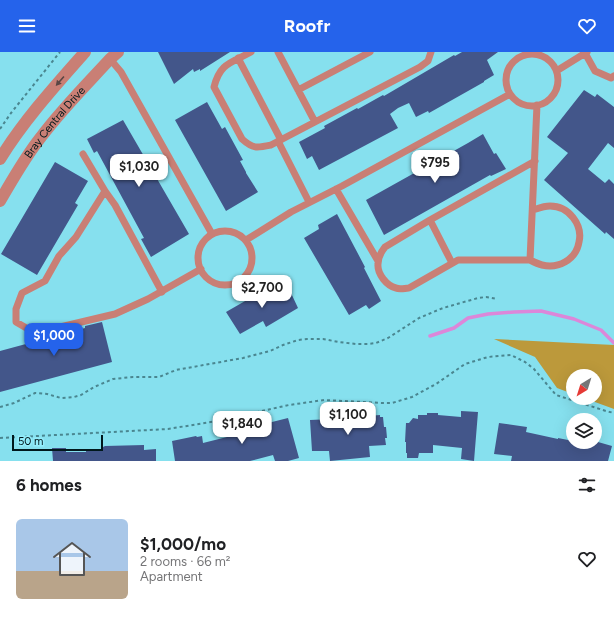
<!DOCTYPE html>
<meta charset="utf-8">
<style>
body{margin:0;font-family:Figtree,sans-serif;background:#f6f6f6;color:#202124;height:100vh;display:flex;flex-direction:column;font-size:15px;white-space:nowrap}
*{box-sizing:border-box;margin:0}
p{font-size:13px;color:#757577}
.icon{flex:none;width:22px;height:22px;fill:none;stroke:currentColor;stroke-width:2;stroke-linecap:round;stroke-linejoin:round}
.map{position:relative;height:409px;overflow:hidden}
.drawer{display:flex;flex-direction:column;background:#fff;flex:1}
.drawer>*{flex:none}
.needle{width:26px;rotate:218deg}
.tools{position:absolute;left:566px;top:317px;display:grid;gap:8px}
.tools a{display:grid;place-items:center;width:36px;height:36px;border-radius:50%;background:#fff;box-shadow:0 4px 16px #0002;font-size:20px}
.scale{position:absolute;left:12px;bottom:10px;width:91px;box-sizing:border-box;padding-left:4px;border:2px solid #00181c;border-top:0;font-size:11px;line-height:14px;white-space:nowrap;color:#00181c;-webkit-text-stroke:3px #93edfb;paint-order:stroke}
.price{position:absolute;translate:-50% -34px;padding:0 9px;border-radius:8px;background:#fff;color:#222;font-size:13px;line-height:26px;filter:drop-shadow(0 1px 2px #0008)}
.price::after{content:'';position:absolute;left:50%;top:24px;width:12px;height:9px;margin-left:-6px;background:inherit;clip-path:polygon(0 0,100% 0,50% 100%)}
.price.on{background:#2563eb;color:#fff}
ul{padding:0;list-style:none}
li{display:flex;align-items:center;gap:12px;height:100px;padding:0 16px}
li+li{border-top:1px solid #e0e0e0}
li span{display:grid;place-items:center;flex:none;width:112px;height:80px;border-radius:6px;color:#555}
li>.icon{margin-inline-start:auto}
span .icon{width:48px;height:48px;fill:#fffc;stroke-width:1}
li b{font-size:17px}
h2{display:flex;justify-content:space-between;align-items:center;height:48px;padding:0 16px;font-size:17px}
header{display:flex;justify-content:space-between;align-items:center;height:52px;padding:0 16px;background:#2563eb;color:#fff;font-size:18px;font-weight:700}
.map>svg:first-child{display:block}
</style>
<header><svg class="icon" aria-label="menu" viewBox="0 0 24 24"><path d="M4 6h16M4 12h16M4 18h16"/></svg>Roofr<svg class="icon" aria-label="heart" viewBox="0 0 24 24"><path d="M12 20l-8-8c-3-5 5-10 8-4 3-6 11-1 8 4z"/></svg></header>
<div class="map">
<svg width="614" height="409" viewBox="0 0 614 409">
<rect width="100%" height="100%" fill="#86e0ee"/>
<path fill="#bc993b" d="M 494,287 L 614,293 L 614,357 L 584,346 L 595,346 L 595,324 L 573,324 L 573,342 L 557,336 L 535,305 Z"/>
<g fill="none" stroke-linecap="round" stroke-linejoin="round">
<path stroke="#dc87d9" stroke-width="3.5" d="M 430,284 L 454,276 L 468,266 L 488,262 L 514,260 L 541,259 L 574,267 L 601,278 L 614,291"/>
</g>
<path fill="#43568a" d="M 158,0 L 230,0 L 200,19 L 200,17 L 194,20 L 193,17 L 174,32 Z
M 462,0 L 498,0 L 487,8 L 494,23 L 484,29 L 484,30 L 429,61 L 428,59 L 416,65 L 409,51 L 398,56 L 390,62 L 398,76 L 319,118 L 312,104 L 307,107 L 299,90 L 325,76 L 324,74 L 357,56 L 358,57 L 383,43 L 384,44 L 454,3 L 455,4 Z
M 584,38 L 595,45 L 597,42 L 614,55 L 614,96 L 608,91 L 588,117 L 605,131 L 609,127 L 614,132 L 614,187 L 606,180 L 605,182 L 544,128 L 568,101 L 547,85 Z
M 207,50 L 222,77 L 225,75 L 243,108 L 240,109 L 246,120 L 246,121 L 258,140 L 226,159 L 175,68 Z
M 123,68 L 189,182 L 151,205 L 141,187 L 144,186 L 97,99 L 94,101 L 87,87 Z
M 483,82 L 494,102 L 496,101 L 506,117 L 491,124 L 490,123 L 384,183 L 366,148 L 468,91 Z
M 55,110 L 88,129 L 75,151 L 78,153 L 37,223 L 1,202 Z
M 337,162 L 365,215 L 364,216 L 381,249 L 369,257 L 366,253 L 349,263 L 304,186 L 319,177 L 318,173 Z
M 279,231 L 286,244 L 291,241 L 298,256 L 266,275 L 263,269 L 240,282 L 226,260 L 259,241 L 260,243 Z
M 102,270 L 112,310 L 0,340 L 0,299 L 85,276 L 85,274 Z
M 461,359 L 478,360 L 474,409 L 461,407 L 462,396 L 433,393 L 433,401 L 419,401 L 418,406 L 407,406 L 407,401 L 406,401 L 406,390 L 405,390 L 406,371 L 409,371 L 413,366 L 418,367 L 418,363 L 427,363 L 427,361 L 438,361 L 438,363 L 461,365 Z
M 380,363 L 380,365 L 383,365 L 384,375 L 386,375 L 387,386 L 385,386 L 386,393 L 369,394 L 370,405 L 330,409 L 329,399 L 312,399 L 310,368 L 354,366 L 354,365 Z
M 288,366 L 299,406 L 288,409 L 275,409 L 273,403 L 250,409 L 175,409 L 172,389 L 196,384 L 197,385 L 202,384 L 203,391 L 227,385 L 227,383 L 233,381 L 233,378 L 243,375 L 244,377 Z
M 499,371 L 527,375 L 526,380 L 558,387 L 558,386 L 573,389 L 573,390 L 598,390 L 612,394 L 608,409 L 511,409 L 512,404 L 494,402 Z
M 144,393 L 144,398 L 156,397 L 156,409 L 53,409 L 52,396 L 66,396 L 66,400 L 86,400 L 86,398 L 103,397 L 103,395 L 105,394 Z"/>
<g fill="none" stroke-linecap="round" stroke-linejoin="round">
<path stroke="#4a8690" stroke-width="2" stroke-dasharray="3 3" stroke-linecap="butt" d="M 0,77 L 11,61 L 60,0
M 0,355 L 14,351 L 35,341 L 47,342 L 61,346 L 74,345 L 81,343 L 94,335 L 113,327 L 133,325 L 159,325 L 176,318 L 243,306 L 270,299 L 283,293 L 298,288 L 307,287 L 323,287 L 339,290 L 356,292 L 368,292 L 376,291 L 388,286 L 419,266 L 443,256 L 478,246 L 486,245 L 497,247
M 0,386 L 168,377 L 217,369 L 289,353 L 324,348 L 383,351 L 392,351 L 412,345 L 436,332 L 465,312 L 488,305 L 511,303 L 525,310 L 534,317 L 556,343 L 606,359 L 614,361"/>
<path stroke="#c97f75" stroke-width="7" d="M 251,0 C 231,11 220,11 214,35 L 242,87 C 253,97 257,96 271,93 L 420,15 L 428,9 L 431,0
M 278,0 L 315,70
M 585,1 L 595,19 L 611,26 L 614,24
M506 28a26 26 0 1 1 52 0a26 26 0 1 1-52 0Z
M 238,6 L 281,88
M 110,7 L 121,20 L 212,182
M 558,18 L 587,0
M 298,38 L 370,0
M 278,89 L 309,150
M 83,102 L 105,139
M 336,137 L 378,209
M 533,158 C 539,156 544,154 550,154 C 569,154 583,173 579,190 C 576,208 558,217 542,213 C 538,212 534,210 530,208 L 458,208 L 409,236 C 405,236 400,238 396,236 C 387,234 377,222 378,212 C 378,206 381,200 385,195 L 430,168 L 535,109
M 430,168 L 452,211
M198 206a27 27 0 1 1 54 0a27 27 0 1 1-54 0Z
M 246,188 L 291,160 L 342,134 L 510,42
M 530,208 L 537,53
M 162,240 L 115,153 L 105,139 L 76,185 L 59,204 L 45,229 L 22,241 L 16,257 L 16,270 L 35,281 L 115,262 L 148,247 L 201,217"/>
<g stroke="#c97f75" stroke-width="12">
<path d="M 0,107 C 24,68 55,34 85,0"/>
<path id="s1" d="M 0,149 C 13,127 25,105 41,85 C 62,57 87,32 110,7 L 118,0"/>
</g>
</g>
<defs><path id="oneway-solid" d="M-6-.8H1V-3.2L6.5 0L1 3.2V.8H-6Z"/></defs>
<use fill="#5a4644" href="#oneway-solid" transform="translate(60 29) rotate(131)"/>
<g text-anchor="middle" stroke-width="4" stroke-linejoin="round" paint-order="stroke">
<g font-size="11" fill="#00181c" stroke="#93edfb">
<text dy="4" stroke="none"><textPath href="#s1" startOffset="96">Bray Central Drive</textPath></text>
</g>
</g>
</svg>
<div class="tools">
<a><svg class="needle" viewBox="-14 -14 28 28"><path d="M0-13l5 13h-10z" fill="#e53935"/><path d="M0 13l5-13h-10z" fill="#757577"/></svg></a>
<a><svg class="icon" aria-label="layers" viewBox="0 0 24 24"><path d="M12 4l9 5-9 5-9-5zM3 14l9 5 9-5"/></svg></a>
</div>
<div class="scale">50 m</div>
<b class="price" style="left:435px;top:132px">$795</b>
<b class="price" style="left:139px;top:136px">$1,030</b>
<b class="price" style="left:262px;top:257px">$2,700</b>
<b class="price on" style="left:54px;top:305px">$1,000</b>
<b class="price" style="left:348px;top:384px">$1,100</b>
<b class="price" style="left:242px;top:393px">$1,840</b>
</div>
<section class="drawer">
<h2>6 homes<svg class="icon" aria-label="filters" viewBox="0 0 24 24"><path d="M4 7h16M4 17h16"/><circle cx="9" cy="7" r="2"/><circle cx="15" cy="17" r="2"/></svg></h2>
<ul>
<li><span style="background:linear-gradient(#a9c7e8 65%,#b9a48a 0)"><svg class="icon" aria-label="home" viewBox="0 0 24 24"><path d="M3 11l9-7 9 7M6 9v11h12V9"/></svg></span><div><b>$1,000/mo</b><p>2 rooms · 66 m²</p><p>Apartment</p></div><svg class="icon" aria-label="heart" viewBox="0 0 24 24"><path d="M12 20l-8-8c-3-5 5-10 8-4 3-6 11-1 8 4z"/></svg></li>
</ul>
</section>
